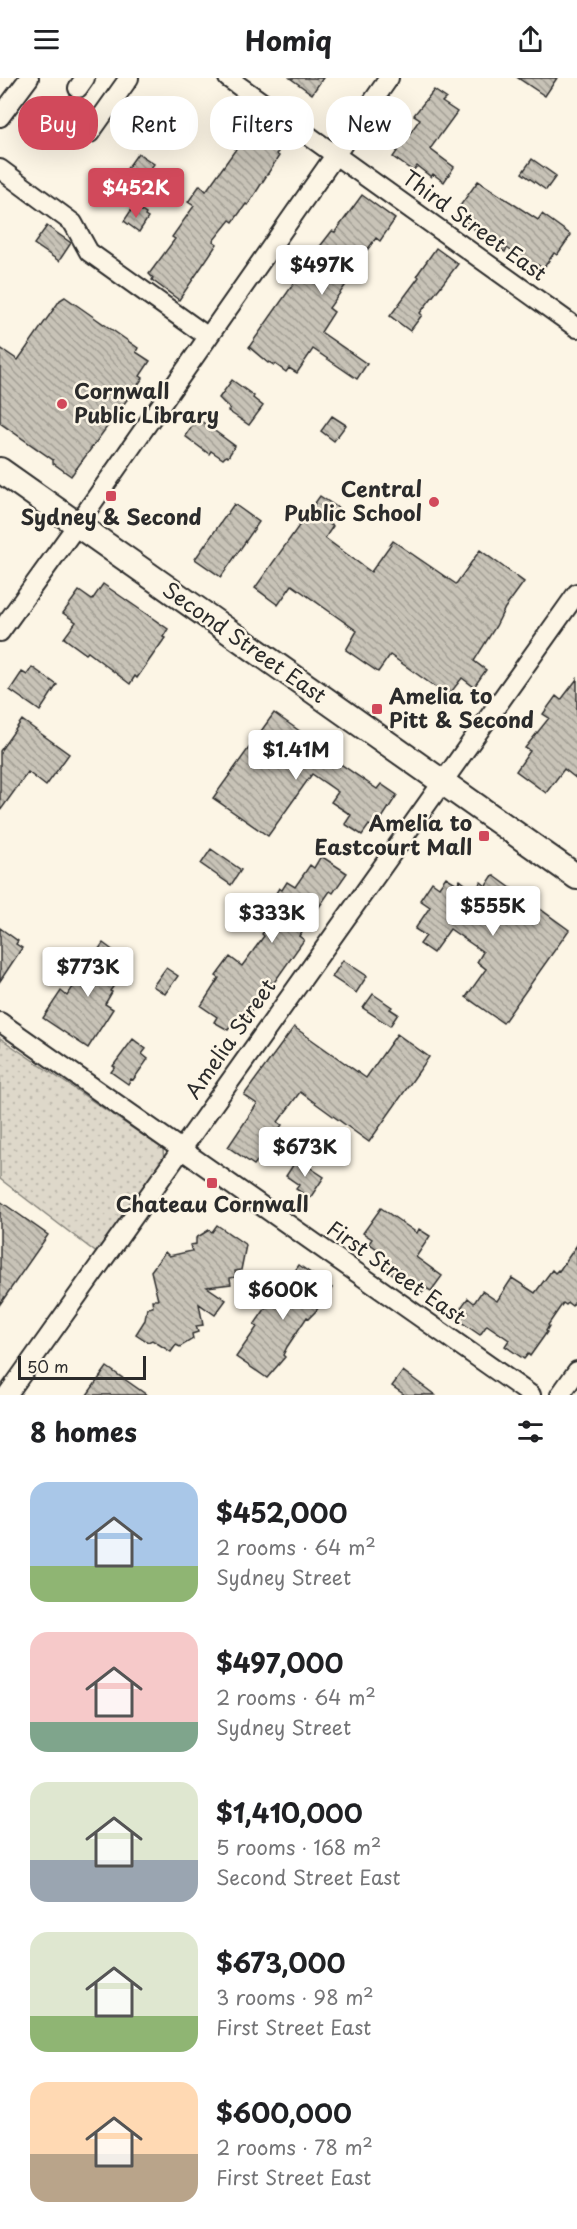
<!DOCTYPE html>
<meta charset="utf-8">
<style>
body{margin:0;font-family:"Playpen Sans",sans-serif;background:#f6f6f6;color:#202124;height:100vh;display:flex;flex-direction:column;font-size:22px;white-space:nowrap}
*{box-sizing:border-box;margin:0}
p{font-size:20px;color:#757577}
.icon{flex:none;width:33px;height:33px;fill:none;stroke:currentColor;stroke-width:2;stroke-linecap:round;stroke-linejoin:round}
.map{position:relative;height:1317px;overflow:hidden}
.panel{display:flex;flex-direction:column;background:#fff;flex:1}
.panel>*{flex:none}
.hud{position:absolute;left:18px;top:18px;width:542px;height:54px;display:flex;gap:12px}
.scale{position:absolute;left:18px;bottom:15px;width:128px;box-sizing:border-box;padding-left:6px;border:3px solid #2b2b2b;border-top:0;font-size:16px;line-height:21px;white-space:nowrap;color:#2b2b2b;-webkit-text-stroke:4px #fcf5e5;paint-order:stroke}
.price{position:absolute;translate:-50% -51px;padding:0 14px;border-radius:6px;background:#fff;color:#222;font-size:20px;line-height:39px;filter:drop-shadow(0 2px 3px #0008)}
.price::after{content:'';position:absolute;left:50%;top:36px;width:18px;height:14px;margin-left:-9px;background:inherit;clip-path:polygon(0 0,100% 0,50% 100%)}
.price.on{background:#d1495b;color:#fff}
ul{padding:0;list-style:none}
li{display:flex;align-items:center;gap:18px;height:150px;padding:0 30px}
li span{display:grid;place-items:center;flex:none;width:168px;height:120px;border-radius:18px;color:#555}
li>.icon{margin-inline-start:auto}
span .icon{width:72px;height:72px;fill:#fffc;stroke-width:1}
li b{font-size:26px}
h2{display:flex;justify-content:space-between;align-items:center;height:72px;padding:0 30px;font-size:26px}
.chip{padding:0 21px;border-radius:24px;background:#fff;box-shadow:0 6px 24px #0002;font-size:21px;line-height:54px}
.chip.on{background:#d1495b;color:#fff}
header{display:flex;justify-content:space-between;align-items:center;height:78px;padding:0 30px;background:#fff;font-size:27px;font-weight:700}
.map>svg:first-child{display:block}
</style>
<header><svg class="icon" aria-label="menu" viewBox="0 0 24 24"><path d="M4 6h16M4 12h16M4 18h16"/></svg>Homiq<svg class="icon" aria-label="share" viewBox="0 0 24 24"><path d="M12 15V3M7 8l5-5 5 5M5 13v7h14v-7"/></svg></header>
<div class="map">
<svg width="577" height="1317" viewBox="0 0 577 1317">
<defs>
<pattern id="park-dots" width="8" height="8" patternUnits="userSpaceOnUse" patternTransform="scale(1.5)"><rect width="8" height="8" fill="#ded8ca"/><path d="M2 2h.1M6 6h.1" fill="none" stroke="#bfbaae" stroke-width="1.8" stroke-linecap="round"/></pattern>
<pattern id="building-back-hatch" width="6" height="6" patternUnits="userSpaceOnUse" patternTransform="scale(1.5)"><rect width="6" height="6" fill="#c8c3b7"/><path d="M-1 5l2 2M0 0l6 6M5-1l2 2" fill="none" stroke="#a39f95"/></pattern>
</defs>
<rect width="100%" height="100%" fill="#fcf5e5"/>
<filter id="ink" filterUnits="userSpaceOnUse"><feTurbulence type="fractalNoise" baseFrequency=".0167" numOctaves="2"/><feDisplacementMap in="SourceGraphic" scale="12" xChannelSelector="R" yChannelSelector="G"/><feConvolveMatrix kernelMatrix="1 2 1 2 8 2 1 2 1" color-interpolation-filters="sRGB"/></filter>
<g filter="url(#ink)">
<path fill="url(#park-dots)" stroke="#84827a" stroke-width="1.5" d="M 0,960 L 163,1071 L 164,1084 L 98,1176 L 0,1101 Z"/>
<path fill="url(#building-back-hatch)" stroke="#2b2b2b" stroke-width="1.5" d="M 290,0 L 323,0 L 312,16 Z
M 518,0 L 557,0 L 545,18 Z
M 434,12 L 446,20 L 442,24 L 457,34 L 430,71 L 454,89 L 444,104 L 433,96 L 431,99 L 417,88 L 413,93 L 393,79 L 420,41 L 414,37 Z
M 232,47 L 254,62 L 256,59 L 278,74 L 276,76 L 279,78 L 248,127 L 246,126 L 233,144 L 230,142 L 213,163 L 217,166 L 179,222 L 152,202 L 153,200 L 149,196 L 175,161 L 172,159 L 194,128 L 188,124 L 200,107 L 206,113 L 236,71 L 223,62 Z
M 138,75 L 154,86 L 142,103 L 126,92 Z
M 532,81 L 556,98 L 546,112 L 522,95 Z
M 478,103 L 538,142 L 542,136 L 571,157 L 557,177 L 554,175 L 543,191 L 538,187 L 535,190 L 507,170 L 505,174 L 457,138 L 460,134 L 457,132 Z
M 362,117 L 395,141 L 380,163 L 376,160 L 350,195 L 353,197 L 329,230 L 334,234 L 321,254 L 367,286 L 357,301 L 313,271 L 297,295 L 289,290 L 286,294 L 275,286 L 274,287 L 269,284 L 268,285 L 249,269 L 318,171 L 332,153 L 335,154 Z
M 134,128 L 146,136 L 145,138 L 148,140 L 139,154 L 124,143 Z
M 47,148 L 71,165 L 59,183 L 34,166 Z
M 436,170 L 458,186 L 420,235 L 422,237 L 410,253 L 390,238 L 419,199 L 417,197 Z
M 65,219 L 138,270 L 136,274 L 150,283 L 140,298 L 143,300 L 71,398 L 53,385 L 53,382 L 0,345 L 0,270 L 18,282 L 60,222 Z
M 232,302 L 254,318 L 253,320 L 263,328 L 249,347 L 228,333 L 230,331 L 219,320 Z
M 332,338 L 346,347 L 334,363 L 321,353 Z
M 197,340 L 235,368 L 228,379 L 226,378 L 223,381 L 211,373 L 209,376 L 185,358 Z
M 320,418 L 338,430 L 328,445 L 333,448 L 325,460 L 371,494 L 393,463 L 456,506 L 480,472 L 524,504 L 505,530 L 496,548 L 474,583 L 486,592 L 474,609 L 462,600 L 448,618 L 390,577 L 378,594 L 346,572 L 357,553 L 292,507 L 278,527 L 255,510 Z
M 234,426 L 259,444 L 221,499 L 195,481 Z
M 103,506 L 168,551 L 163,559 L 165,560 L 153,577 L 137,600 L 135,598 L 130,606 L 88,574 L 86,576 L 64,560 L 76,544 L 63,535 L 79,513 L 92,522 Z
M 32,589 L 57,607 L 40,633 L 10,612 L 22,594 L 27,597 Z
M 577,601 L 577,701 L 564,691 L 546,715 L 516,693 L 530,673 L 525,670 L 549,640 L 543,636 L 556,618 L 561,622 Z
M 274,635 L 328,673 L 326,676 L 377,711 L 381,706 L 397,717 L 375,751 L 369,747 L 362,757 L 345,746 L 351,737 L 331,724 L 338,714 L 312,696 L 268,758 L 213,720 Z
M 22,642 L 69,676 L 46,708 L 28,694 L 0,733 L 0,673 Z
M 211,771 L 241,792 L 231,807 L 201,786 Z
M 321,778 L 347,795 L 333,815 L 330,813 L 299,858 L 304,862 L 273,906 L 269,903 L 251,928 L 253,929 L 242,946 L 235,942 L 228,952 L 214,944 L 217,939 L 201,928 L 219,900 L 216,898 L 230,879 L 242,888 L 264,858 L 262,856 L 266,850 L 258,845 L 279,810 L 282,812 L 287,804 L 295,809 L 310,787 L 314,790 Z
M 493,797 L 569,852 L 503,945 L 466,919 L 486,891 L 477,884 L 483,874 L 450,851 L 433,875 L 420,866 L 426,858 L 415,851 L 430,829 L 420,822 L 432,804 L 439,809 L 446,799 L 457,806 L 460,802 L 474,813 L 481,804 L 486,808 Z
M 0,850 L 18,863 L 16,866 L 22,870 L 0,903 Z
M 103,865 L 130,885 L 110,913 L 112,914 L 105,926 L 113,931 L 88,970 L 43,940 L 61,913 L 67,918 Z
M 343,882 L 367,898 L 356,915 L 332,899 Z
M 166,890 L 178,898 L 165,916 L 153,908 Z
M 373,916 L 392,929 L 390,931 L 398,936 L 390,948 L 363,930 Z
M 294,949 L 366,1000 L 397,956 L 429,979 L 369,1064 L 300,1014 L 278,1044 L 282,1047 L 269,1065 L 271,1067 L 254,1087 L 228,1069 L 257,1026 L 244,1017 Z
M 133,961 L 146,971 L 142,976 L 148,981 L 133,1002 L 131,1001 L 128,1006 L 111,994 L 115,989 L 113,988 Z
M 297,1081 L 324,1099 L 310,1120 L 296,1111 L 299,1107 L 286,1098 Z
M 0,1123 L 48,1157 L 0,1226 Z
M 381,1130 L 417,1155 L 419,1151 L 430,1158 L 416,1179 L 442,1198 L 431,1213 L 426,1210 L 423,1214 L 402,1199 L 400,1201 L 380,1187 L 386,1178 L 369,1165 L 372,1161 L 363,1155 Z
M 217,1147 L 246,1167 L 241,1192 L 235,1193 L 236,1199 L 230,1200 L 231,1206 L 207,1209 L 226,1222 L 215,1237 L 199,1226 L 203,1247 L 196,1248 L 198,1254 L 192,1256 L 193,1261 L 180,1269 L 176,1267 L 171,1274 L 152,1262 L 148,1264 L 136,1256 L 145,1242 L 147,1230 L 153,1229 L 152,1222 L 158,1222 L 151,1193 L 165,1174 L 169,1178 L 192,1173 L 190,1167 L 196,1166 L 196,1160 L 209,1152 L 212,1154 Z
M 577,1167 L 577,1221 L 572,1228 L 568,1225 L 566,1227 L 563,1225 L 548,1247 L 549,1248 L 546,1253 L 547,1254 L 530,1278 L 528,1276 L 524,1281 L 505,1268 L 509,1262 L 487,1247 L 480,1257 L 454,1239 L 468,1220 L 474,1225 L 482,1213 L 497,1223 L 512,1200 L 535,1215 L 552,1192 L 555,1195 L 558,1192 L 559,1193 Z
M 299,1187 L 332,1210 L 316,1233 L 309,1240 L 307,1239 L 287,1269 L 283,1277 L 285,1279 L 267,1300 L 236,1279 L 257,1249 L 254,1247 L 276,1215 L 278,1217 Z
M 107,1289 L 147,1317 L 87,1317 Z
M 403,1293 L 435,1317 L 405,1317 L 392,1308 Z"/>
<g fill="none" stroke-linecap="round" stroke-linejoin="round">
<defs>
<path id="minor" d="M 228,0 L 577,250
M 78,10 L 85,0
M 0,39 L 29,0
M 90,55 L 129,0
M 0,91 L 73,145 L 89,174 L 208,259
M 0,554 L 77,447 L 389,0
M 0,944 L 531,1317
M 7,1317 L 577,515
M 560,1317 L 577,1293"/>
<path id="major" d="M 0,392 L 577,799"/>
</defs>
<use href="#minor" stroke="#2b2b2b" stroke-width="22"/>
<use href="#major" stroke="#2b2b2b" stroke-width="28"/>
<use href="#minor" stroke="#fcf5e5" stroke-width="18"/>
<use href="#major" stroke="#fcf5e5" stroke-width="24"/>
</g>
</g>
<g fill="#d1495b" stroke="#fcf5e5" stroke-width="2">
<circle cx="62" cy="326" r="6"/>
<rect x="105" y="412" width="12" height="12" rx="3"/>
<circle cx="434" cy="424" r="6"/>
<rect x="371" y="625" width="12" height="12" rx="3"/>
<rect x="478" y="752" width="12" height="12" rx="3"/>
<rect x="206" y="1099" width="12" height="12" rx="3"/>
</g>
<g text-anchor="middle" stroke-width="5" stroke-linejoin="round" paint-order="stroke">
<g font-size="21" fill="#2b2b2b" stroke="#fcf5e5">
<text transform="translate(474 148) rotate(36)" y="7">Third Street East</text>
<text transform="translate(244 565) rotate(35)" y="7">Second Street East</text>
<text transform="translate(231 961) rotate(-55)" y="7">Amelia Street</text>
<text transform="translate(396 1195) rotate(35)" y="7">First Street East</text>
</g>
<g font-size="21" font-weight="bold" fill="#2b2b2b" stroke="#fcf5e5" text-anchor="start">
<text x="74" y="321">Cornwall<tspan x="74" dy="24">Public Library</tspan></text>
<text x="422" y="419" text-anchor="end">Central<tspan x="422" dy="24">Public School</tspan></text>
<text x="111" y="447" text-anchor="middle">Sydney &amp; Second</text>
<text x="389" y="626">Amelia to<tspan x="389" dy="24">Pitt &amp; Second</tspan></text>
<text x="472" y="753" text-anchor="end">Amelia to<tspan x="472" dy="24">Eastcourt Mall</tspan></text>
<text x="212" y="1134" text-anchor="middle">Chateau Cornwall</text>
</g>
</g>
</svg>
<div class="scale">50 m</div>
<b class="price on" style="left:136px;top:141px">$452K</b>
<b class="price" style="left:322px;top:218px">$497K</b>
<b class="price" style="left:296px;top:703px">$1.41M</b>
<b class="price" style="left:493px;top:859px">$555K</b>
<b class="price" style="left:272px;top:866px">$333K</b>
<b class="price" style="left:88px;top:920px">$773K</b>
<b class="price" style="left:305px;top:1100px">$673K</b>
<b class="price" style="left:283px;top:1243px">$600K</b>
<div class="hud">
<a class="chip on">Buy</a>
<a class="chip">Rent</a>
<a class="chip">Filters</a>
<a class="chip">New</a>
</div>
</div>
<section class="panel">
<h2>8 homes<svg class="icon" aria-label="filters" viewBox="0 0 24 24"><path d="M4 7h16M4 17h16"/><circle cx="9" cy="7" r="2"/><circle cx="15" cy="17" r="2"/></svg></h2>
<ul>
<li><span style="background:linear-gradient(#a9c7e8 70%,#8fb573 0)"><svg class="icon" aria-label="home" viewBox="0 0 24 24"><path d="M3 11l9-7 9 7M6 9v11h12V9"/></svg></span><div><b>$452,000</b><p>2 rooms · 64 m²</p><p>Sydney Street</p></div></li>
<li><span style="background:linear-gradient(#f6c9c9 75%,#7fa58c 0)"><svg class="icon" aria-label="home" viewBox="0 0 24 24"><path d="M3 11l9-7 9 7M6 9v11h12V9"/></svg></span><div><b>$497,000</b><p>2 rooms · 64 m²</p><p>Sydney Street</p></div></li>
<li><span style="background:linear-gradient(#dfe7d0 65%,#9aa5b1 0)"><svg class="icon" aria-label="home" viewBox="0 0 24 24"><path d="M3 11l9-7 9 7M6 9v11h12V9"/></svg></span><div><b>$1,410,000</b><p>5 rooms · 168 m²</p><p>Second Street East</p></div></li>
<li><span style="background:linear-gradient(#dfe7d0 70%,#8fb573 0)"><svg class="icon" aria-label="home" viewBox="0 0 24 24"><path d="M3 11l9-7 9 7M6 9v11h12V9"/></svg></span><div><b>$673,000</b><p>3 rooms · 98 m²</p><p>First Street East</p></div></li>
<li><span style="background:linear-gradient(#ffd9b3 60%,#b9a48a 0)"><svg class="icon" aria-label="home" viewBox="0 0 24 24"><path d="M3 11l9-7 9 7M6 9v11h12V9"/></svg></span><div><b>$600,000</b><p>2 rooms · 78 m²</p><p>First Street East</p></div></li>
</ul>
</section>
